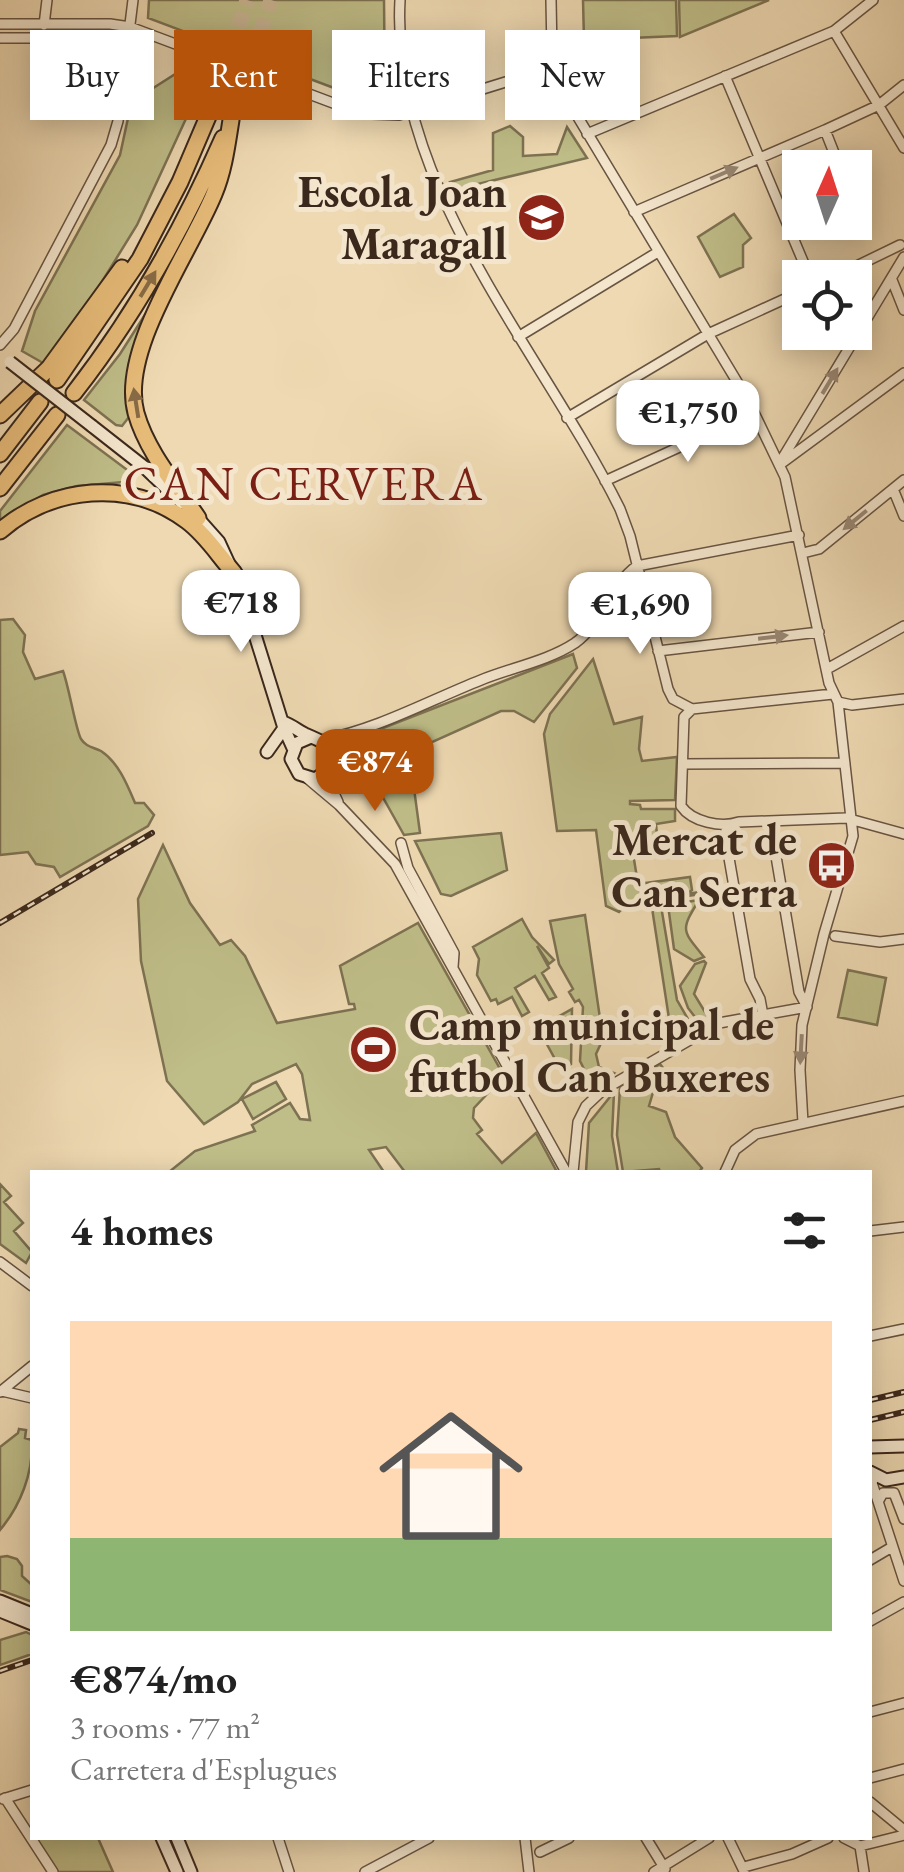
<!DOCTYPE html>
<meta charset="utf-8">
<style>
body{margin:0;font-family:"EB Garamond",serif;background:#f6f6f6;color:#222;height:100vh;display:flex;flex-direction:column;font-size:38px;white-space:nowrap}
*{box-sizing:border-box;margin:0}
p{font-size:32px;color:#767676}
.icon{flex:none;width:55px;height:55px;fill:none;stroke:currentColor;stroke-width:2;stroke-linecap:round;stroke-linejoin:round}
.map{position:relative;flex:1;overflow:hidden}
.details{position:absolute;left:30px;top:1170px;width:842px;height:670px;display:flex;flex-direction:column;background:#fff;border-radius:0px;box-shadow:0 5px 25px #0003}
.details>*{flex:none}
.top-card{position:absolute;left:30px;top:30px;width:845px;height:90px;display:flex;gap:20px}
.needle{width:65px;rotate:3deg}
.fabs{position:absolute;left:782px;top:150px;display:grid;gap:20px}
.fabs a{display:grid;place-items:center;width:90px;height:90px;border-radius:0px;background:#fff;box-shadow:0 5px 25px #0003;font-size:50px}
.price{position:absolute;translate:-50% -85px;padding:0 22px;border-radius:20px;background:#fff;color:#222;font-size:32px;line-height:65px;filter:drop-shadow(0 2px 5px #0008)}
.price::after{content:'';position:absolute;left:50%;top:60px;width:30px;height:22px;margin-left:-15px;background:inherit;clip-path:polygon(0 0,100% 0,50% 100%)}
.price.selected{background:#b45309;color:#fff}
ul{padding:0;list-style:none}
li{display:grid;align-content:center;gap:20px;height:530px;padding:0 40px}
li span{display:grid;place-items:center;height:310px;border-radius:0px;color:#555}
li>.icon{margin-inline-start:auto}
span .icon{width:180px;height:180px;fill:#fffc;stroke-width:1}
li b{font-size:42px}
h2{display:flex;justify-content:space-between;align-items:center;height:120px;padding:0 40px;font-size:42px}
.tag{padding:0 35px;border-radius:0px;background:#fff;box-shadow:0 5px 25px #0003;font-size:35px;line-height:90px}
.tag.selected{background:#b45309;color:#fff}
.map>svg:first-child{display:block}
</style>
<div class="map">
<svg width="904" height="1872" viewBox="0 0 904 1872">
<rect width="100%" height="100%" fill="#eed9b2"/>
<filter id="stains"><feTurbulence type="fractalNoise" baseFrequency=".002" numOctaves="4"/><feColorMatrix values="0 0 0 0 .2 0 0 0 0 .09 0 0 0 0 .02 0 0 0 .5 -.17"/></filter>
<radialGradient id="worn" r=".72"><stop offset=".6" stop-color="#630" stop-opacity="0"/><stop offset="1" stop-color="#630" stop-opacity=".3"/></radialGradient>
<path fill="#bfbd88" stroke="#7d7252" stroke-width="2.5" d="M 149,0 L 384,0 L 385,98 L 379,101 L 334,88 L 148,18 Z
M 583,0 L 676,0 L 677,36 L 584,40 Z
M 679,0 L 769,0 L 680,37 Z
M 191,64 L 207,73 L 137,225 L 85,309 L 43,363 L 22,351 L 35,311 L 120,155 L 133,95 L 143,84 L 147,92 Z
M 510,126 L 523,137 L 523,156 L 557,154 L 567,127 L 587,158 L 453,190 L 450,182 L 493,170 L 493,133 Z
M 734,214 L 751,238 L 743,245 L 743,267 L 720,277 L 698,237 Z
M 167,280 L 129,417 L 122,426 L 116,425 L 84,400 L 120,354 Z
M 67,425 L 130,472 L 124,482 L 77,486 L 43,495 L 0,524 L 0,511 Z
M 13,619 L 25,635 L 23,652 L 35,679 L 63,671 C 69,687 76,731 81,739 C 86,747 93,747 101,751 C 118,762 127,784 135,803 L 144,803 L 154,815 L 148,826 L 60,877 L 54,867 L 36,864 L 28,852 L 0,855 L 0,620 Z
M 573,654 L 577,668 L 534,722 L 514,711 L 501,711 L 370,770 L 359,760 L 354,742 L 382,731 L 383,728 Z
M 593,659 L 614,724 L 642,717 L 639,749 L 642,761 L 677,757 L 675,800 L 630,801 L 630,804 L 640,805 L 641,809 L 675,809 L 675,821 L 656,824 L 658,846 L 644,848 L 643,839 L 631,841 L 638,884 L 690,877 L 692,890 L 687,894 L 724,888 L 725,891 L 627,904 L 619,912 L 606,906 L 596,830 L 557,831 L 544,734 L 550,714 Z
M 397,769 L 409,771 L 413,781 L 420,833 L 404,835 L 376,785 L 378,776 Z
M 501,833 L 507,870 L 451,896 L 441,894 L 415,841 Z
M 163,845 L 190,903 L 220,945 L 231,940 L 245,956 L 277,1023 L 355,1009 L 354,1004 L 349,1004 L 340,966 L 418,923 L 504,1076 L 474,1108 L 473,1118 L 482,1130 L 477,1134 L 502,1163 L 536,1133 L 557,1172 L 405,1172 L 386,1147 L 369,1150 L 384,1172 L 169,1172 L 195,1151 L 255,1131 L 252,1125 L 290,1103 L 300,1119 L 310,1120 L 302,1074 L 296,1064 L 252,1084 L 238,1102 L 204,1124 L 167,1081 L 141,961 L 138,899 Z
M 699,900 C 680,931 682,930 704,957 L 694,961 L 674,949 L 668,905 Z
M 661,906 L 677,1000 L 692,1026 L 672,1038 L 667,1034 L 666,1026 L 670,1025 L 652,908 Z
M 585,915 L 603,1039 L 596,1054 L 599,1067 L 614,1073 L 587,1093 L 578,1077 L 586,1073 L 580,1061 L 583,1007 L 579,1000 L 575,1002 L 569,992 L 573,989 L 559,964 L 550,921 Z
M 522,919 L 532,937 L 554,960 L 549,964 L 537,946 L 549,968 L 542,973 L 556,997 L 549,1000 L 535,976 L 515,988 L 529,1012 L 522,1016 L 512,997 L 498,1004 L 496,999 L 491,1001 L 477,975 L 479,959 L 473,947 Z
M 704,961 L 706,963 L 694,994 L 705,1012 L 715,1010 L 717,1020 L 702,1026 L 688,1008 L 680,986 L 695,964 Z
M 848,970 L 886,978 L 877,1025 L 838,1017 Z
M 572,1009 L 571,1064 L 561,1070 L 538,1028 Z
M 660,1064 L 667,1073 L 654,1089 L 649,1106 L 666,1112 L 675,1137 L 702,1168 L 699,1172 L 660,1172 L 659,1169 L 623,1172 L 617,1135 L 620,1088 Z
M 276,1082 L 286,1099 L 253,1119 L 242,1099 Z
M 614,1092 L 612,1136 L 618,1172 L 586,1172 L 589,1123 Z
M 0,1184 L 11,1196 L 4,1202 L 23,1223 L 14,1231 L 32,1252 L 26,1263 L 0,1244 Z
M 19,1429 L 26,1430 L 25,1438 L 32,1440 C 33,1473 21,1505 0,1530 L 0,1447 L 18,1433 Z
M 7,1556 L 17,1559 L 22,1566 L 22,1576 L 32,1585 L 32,1602 L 0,1590 L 0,1557 Z
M 26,1632 L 32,1635 L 32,1654 L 0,1665 L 0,1640 Z
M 35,1838 L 98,1838 L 113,1872 L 58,1872 Z"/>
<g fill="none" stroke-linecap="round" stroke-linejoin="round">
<path stroke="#cab694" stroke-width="15" stroke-dasharray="15 8" stroke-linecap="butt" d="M 218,93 L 247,0
M 231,120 L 271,0"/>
<defs>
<path id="street" d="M 400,0 C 390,186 542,351 620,509 L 630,536 L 668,689 L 673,699 L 692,709
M 551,0 L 552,53 L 567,99 L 748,400 L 785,477 L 829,683 L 838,702 L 853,836 L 824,934 L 802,1025 L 800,1070 L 803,1123
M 0,24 L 110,24 L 130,27 L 349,109 L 371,114 L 399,115 L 554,67
M 44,25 L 47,0
M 834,31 L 904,148
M 0,38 L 108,38
M 725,76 L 810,278
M 825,130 L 840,168
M 587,134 L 834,31 L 873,0
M 634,212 L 825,130 L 879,105 L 904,85
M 832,278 L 900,245
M 892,280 L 904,310
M 518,337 L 658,252
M 0,345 L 14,329 L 111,145 L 118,121 L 133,0
M 567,418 L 708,334 L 800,292
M 782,463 L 904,373
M 779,464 L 904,257
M 605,481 L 754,413
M 893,489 L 904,516
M 803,553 L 819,549 L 904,480
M 658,651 L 819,632
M 827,669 L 904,626
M 838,702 L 852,705 L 904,699
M 692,709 L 684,717 L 681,806 C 692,822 721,828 739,822 L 846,818 L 904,834
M 692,709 L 833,694
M 322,740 C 378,729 428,701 481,680 C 510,668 548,661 575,643 C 603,623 610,585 637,566 L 799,535
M 683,764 L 845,763
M 331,768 L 332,789 L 338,802
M 308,779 L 339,805 L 395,864 L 566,1172
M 727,826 L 725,835 L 750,979 L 760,999 L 763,1015
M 401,843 L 408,868 L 454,953 L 453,967
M 835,936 L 880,942 L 904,939
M 573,1172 L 578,1122 L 586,1106 L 603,1090 L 719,1023 L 807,1007 L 799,992 L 770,821
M 725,1172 L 735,1150 L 756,1134 L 904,1101
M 870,1231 L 904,1227
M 0,1262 L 32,1286
M 870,1336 L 904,1329
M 2,1391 L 32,1398
M 0,1392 L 32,1366
M 875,1474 L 872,1483 L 904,1581
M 879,1500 L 883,1493 L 894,1493 L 904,1519
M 870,1560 L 892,1547
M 870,1621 L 904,1602
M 870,1712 L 904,1703
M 870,1778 L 904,1769
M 5,1798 L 53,1872
M 3,1799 L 32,1790
M 870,1802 L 904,1830
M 278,1838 L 289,1872
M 525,1838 L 529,1872
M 646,1838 L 665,1869
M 728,1838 L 744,1871
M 844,1838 L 860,1846 L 904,1835
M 860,1846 L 864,1872
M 540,1852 L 569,1838
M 744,1867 L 792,1854 L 828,1838
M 365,1872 L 429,1838
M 654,1872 L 709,1838"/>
<path id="secondary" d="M 92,426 L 143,466 L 182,503
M 195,515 L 219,542 L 241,590 L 284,728 L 293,748
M 283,722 C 292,725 297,730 305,734 C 322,742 337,744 331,768 L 315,779 L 299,774 L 291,759 L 297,743 L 311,737
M 267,752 L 284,728
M 870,1447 L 904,1446
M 870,1472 L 886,1480 L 904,1477
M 0,1601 L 32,1614
M 0,1611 L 32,1624
M 162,1838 L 177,1872
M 177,1838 L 191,1872"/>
<path id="highway" d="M 57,380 L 140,259 L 180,182 L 218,93
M 74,393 C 135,315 183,229 223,138
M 0,415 L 49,368 L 122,268
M 0,454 L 40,402
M 0,488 L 57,415
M 198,518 C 176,485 147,452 136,413 C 119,350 190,253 214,194 C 224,170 227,145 231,120
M 0,531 C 52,486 130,478 187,521 C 206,535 218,555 234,573"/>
</defs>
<use href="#street" stroke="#685442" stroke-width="12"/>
<use href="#secondary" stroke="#3b281c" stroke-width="15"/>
<use href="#highway" stroke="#3b281c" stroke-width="19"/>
<use href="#street" stroke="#f4e6cd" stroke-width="9"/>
<use href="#secondary" stroke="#f4e6cd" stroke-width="11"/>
<use href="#highway" stroke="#e7bc79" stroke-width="15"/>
<defs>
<path id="rail" d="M 0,923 L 152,833
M 870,1400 L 904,1392
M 870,1420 L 904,1412
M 0,1671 L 32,1660"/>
</defs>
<use href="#rail" stroke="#3b281c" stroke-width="6"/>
<use href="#rail" stroke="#f4e6cd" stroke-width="2.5" stroke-dasharray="8" stroke-linecap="butt"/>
<defs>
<path id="secondary-bridge" d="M 10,362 L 92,426"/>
</defs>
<use href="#secondary-bridge" stroke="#3b281c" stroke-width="15" stroke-linecap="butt"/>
<use href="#secondary-bridge" stroke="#f4e6cd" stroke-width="11"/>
</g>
<defs><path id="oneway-solid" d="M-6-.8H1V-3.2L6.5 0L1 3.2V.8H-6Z" transform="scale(2.5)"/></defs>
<g fill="#988774">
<use href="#oneway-solid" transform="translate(724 173) rotate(-23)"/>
<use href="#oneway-solid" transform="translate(830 381) rotate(-59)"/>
<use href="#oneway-solid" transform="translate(855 520) rotate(141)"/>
<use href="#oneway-solid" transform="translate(773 637) rotate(-7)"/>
<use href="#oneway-solid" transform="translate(801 1049) rotate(93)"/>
</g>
<g fill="#886b46">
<use href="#oneway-solid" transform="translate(148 284) rotate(-59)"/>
<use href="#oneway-solid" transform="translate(136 403) rotate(-99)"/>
</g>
<defs>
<symbol id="school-disc" viewBox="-11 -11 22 22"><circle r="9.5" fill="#8f2418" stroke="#f4e6cd"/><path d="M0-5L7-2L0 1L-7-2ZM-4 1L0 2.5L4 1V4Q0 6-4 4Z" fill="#fff"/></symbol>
<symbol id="bus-disc" viewBox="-11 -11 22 22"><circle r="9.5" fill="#8f2418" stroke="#f4e6cd"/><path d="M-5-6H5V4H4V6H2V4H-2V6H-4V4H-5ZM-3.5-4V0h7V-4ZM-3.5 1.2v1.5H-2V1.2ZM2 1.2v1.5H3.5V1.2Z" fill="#fff"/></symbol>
<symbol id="stadium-disc" viewBox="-11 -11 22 22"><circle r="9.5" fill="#8f2418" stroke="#f4e6cd"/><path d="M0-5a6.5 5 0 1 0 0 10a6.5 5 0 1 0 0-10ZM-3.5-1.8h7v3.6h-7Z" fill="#fff"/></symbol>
</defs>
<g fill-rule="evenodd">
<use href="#school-disc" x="514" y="190" width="55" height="55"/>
<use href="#bus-disc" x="804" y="838" width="55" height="55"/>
<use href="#stadium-disc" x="346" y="1022" width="55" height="55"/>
</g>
<g text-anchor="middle" stroke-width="10" stroke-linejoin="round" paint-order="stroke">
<g font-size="45" font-weight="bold" fill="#3b281c" stroke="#f4e6cd" text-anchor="end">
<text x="507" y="207">Escola Joan<tspan x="507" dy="52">Maragall</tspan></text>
<text x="797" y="855">Mercat de<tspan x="797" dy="52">Can Serra</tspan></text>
<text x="409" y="1040" text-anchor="start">Camp municipal de<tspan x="409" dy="52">futbol Can Buxeres</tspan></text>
</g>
<g font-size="48" letter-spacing="2.5" fill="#7a1f14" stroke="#f4e6cd">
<text x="304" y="500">CAN CERVERA</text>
</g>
</g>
<rect width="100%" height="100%" filter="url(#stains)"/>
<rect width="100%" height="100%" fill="url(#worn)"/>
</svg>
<div class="fabs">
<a><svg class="needle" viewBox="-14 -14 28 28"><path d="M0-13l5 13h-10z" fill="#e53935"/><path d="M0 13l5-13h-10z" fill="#767676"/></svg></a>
<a><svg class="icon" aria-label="locate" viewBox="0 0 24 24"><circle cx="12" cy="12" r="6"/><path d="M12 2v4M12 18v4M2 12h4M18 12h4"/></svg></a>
</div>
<b class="price" style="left:688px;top:465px">€1,750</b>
<b class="price" style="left:241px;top:655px">€718</b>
<b class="price" style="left:640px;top:657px">€1,690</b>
<b class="price selected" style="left:375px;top:814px">€874</b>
<div class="top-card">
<a class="tag">Buy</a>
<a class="tag selected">Rent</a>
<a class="tag">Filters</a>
<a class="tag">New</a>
</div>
<section class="details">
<h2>4 homes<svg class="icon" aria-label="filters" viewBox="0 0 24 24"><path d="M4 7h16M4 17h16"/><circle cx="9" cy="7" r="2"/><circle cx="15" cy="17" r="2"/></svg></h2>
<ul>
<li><span style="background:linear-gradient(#ffd9b3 70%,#8fb573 0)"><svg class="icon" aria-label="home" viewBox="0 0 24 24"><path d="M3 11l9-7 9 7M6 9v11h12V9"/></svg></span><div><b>€874/mo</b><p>3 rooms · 77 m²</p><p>Carretera d'Esplugues</p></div></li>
</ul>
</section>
</div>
